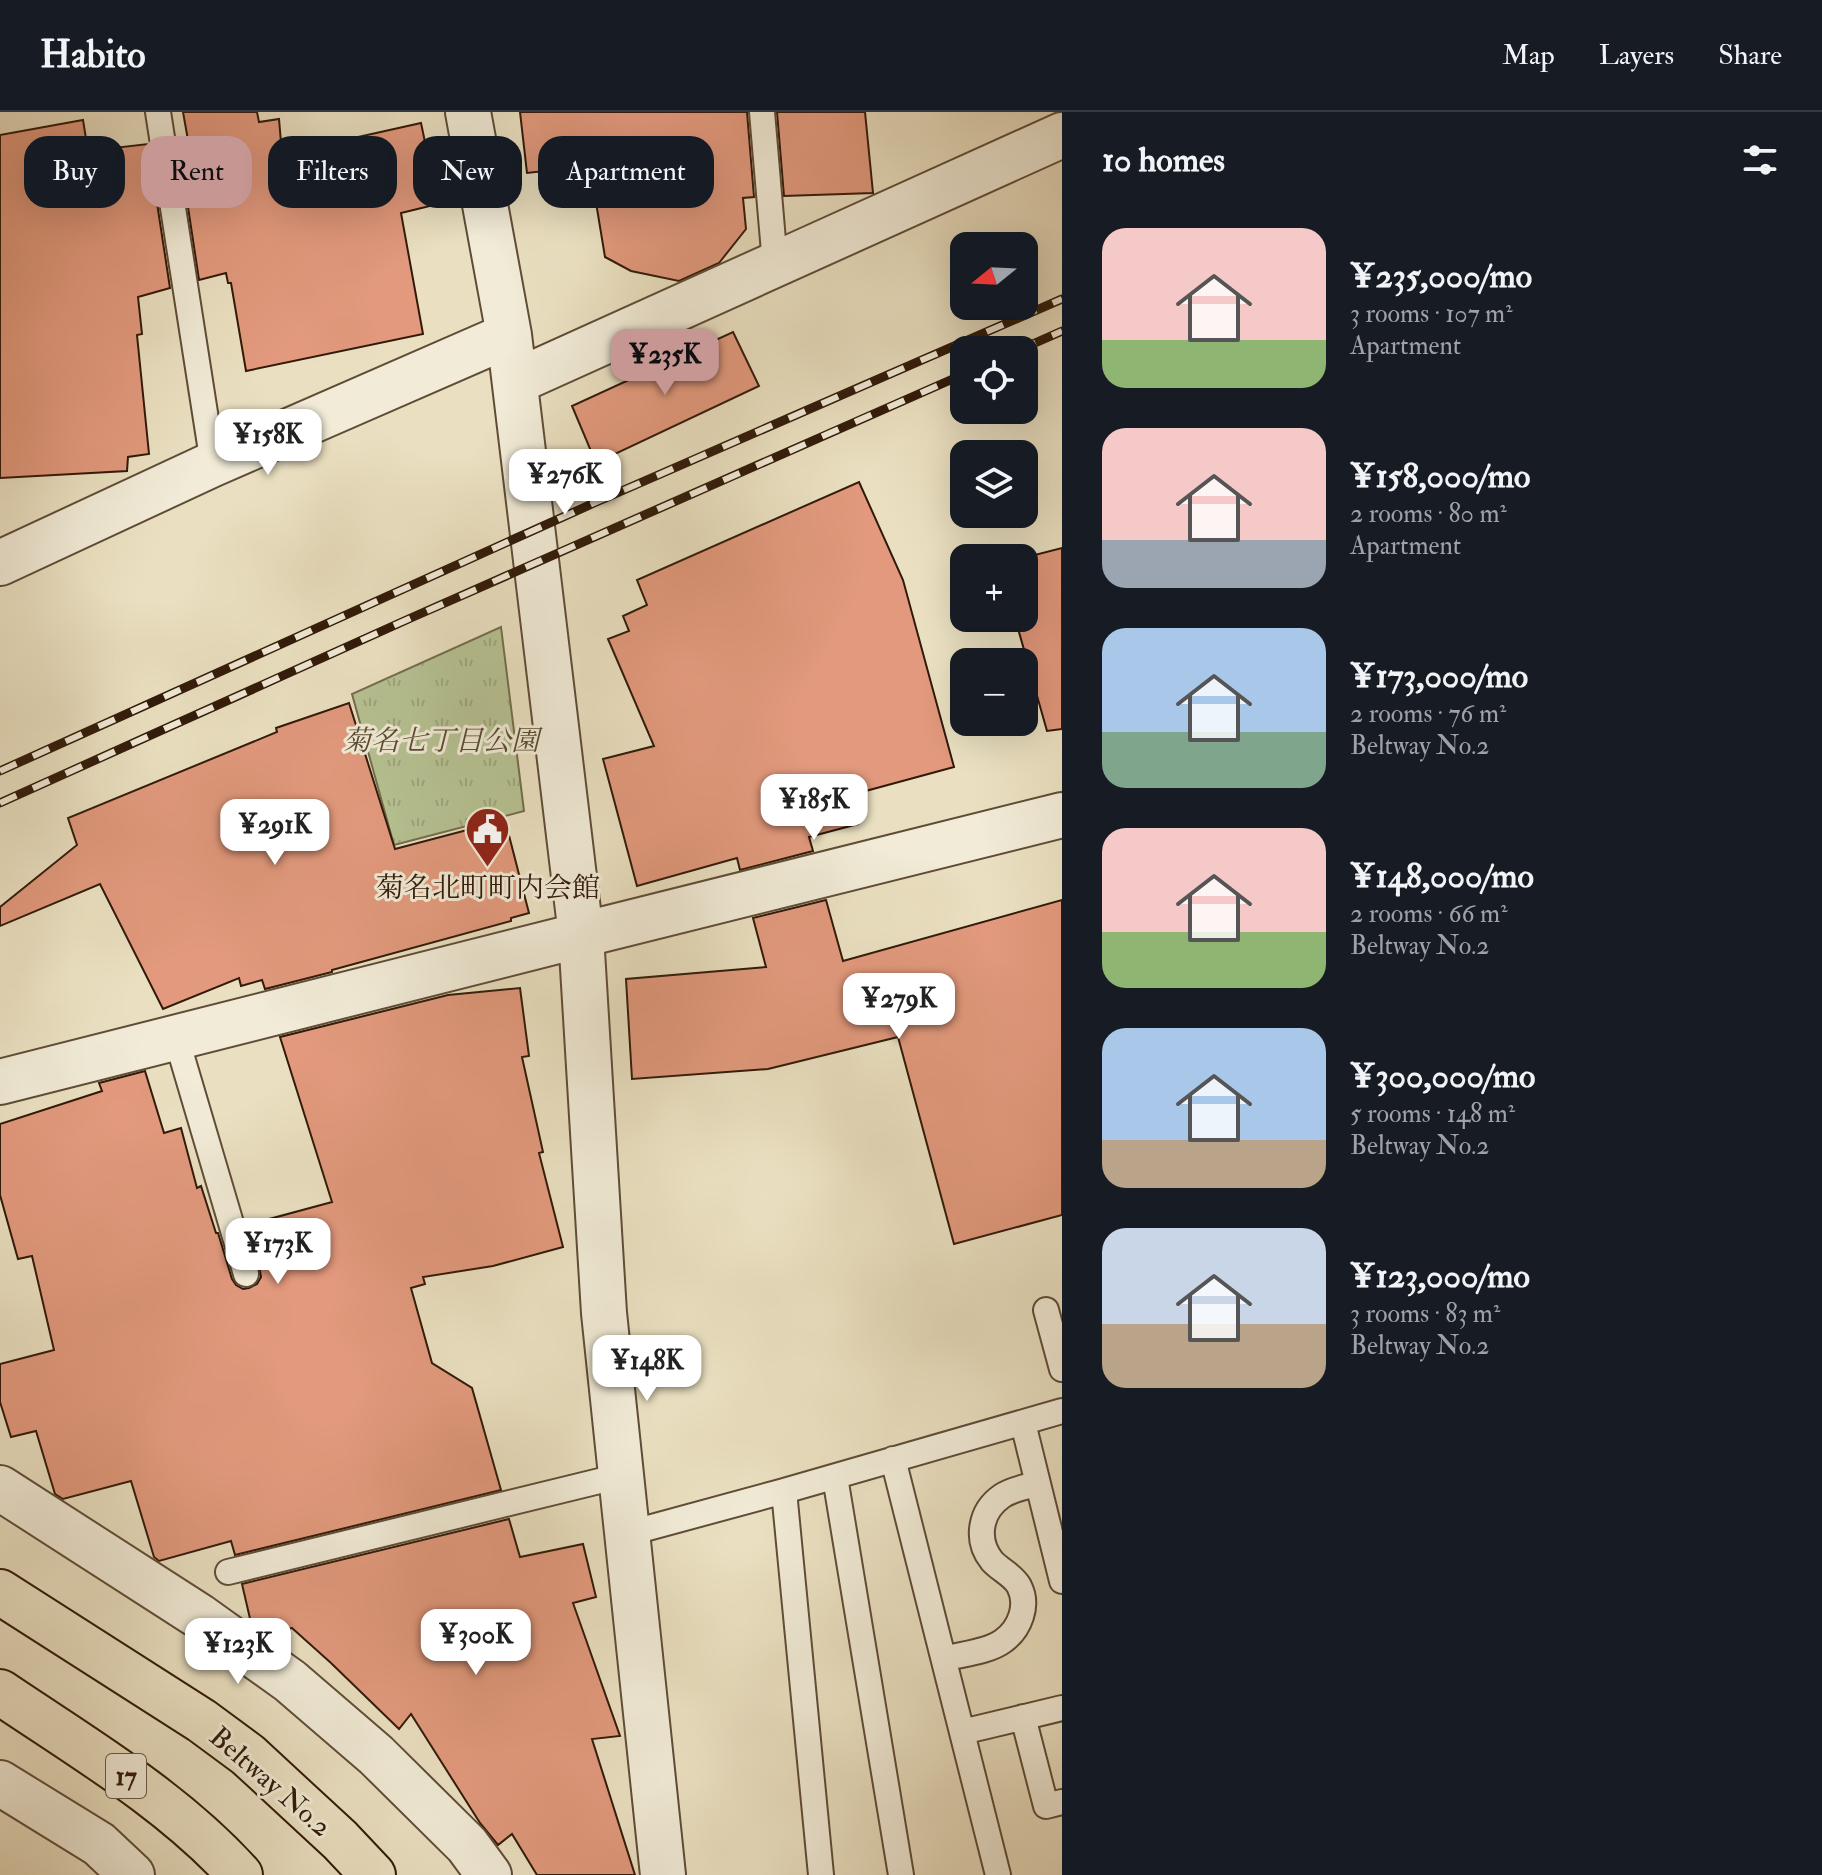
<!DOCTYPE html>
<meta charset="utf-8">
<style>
body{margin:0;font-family:"IM FELL Double Pica","Noto Serif JP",serif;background:#242831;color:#f1f3f6;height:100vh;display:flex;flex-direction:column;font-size:30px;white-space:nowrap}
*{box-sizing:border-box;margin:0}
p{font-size:26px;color:#9ea1a6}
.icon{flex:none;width:44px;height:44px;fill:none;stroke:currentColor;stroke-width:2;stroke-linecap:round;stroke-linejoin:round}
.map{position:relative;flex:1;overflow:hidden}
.drawer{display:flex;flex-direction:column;background:#171b24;width:760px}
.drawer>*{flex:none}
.guide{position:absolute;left:24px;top:24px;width:760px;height:72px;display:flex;gap:16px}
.needle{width:52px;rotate:252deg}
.controls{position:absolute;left:950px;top:120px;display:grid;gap:16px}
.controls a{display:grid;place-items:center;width:88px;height:88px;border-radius:16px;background:#171b24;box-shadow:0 8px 32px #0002;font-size:40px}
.price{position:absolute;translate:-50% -68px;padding:0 18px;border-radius:16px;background:#fff;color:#222;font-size:26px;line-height:52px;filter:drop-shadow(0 2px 4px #0008)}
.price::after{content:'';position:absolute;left:50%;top:48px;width:24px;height:18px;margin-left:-12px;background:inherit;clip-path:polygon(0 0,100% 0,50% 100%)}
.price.active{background:#c59692;color:#111}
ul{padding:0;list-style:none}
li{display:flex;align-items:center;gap:24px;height:200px;padding:0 40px}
li span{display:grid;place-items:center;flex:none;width:224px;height:160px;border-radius:24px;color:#555}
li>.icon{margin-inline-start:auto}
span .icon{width:96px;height:96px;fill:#fffc;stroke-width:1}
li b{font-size:34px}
h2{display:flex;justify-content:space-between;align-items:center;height:96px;padding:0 40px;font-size:34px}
.chip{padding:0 28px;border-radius:24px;background:#171b24;box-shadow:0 8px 32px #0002;font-size:28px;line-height:72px}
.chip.active{background:#c59692;color:#111}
header{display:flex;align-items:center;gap:48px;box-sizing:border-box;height:112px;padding:0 40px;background:#171b24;border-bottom:2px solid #363941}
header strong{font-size:38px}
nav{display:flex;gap:44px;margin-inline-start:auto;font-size:28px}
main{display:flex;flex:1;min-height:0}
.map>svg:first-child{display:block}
</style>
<header>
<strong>Habito</strong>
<nav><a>Map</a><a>Layers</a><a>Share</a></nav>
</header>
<main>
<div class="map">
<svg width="1062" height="1763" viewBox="0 0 1062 1763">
<defs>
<pattern id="grass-tufts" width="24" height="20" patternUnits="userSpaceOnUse" patternTransform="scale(2)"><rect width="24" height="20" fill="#b6c293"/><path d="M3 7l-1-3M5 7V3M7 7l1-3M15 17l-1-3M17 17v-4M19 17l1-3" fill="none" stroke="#9da67d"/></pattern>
</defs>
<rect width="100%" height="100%" fill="#eae0c1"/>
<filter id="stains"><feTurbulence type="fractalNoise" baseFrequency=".0025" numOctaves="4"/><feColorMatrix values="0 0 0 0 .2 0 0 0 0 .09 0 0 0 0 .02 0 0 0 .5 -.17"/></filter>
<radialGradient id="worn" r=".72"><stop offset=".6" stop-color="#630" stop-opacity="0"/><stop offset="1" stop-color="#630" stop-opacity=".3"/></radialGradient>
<path fill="url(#grass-tufts)" stroke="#746e4e" stroke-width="2" d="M 501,515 L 524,699 L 394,733 L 352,582 Z"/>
<path fill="#e2997d" stroke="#311a09" stroke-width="2" d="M 183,0 L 257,0 L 259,10 L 279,7 L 282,42 L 421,11 L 438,92 L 401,101 L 423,222 L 246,259 L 231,171 L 228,171 L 226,161 L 199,168 L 178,29 L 188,28 Z
M 520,0 L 747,0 L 754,85 L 743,86 L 746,117 L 719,151 L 679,169 L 631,159 L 605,145 L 590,54 L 527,61 Z
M 777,0 L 865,0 L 873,81 L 784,84 Z
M 83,8 L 88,39 L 148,32 L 170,176 L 138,185 L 142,222 L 137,223 L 149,342 L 128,345 L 127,359 L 0,366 L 0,23 Z
M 733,220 L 759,274 L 596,351 L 572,294 Z
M 859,370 L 903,468 L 954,655 L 851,683 L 858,712 L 809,725 L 813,739 L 740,758 L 737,746 L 637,774 L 603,647 L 654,634 L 608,527 L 629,519 L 623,504 L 647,493 L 637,468 Z
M 1062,436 L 1062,617 L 1047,619 L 1015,506 L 1024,506 L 1023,446 Z
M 349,591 L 395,737 L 505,708 L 529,801 L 511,806 L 511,809 L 332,858 L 332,860 L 265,877 L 262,868 L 241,874 L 239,866 L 163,897 L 100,772 L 0,814 L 0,795 L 77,733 L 68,706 L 277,620 L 276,616 Z
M 826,788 L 843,849 L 1062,788 L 1062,1103 L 954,1132 L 898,925 L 768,957 L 632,967 L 626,867 L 766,855 L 753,806 Z
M 520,876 L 529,944 L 522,945 L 543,1040 L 539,1041 L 563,1135 L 493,1154 L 423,1165 L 425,1172 L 411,1176 L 432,1251 L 472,1276 L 501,1378 L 235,1443 L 231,1429 L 159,1449 L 154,1445 L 131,1369 L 63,1387 L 55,1382 L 36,1319 L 11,1325 L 0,1290 L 0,1252 L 54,1238 L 32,1144 L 18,1147 L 0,1083 L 0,1012 L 102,979 L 99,971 L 145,959 L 164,1021 L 181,1016 L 197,1076 L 201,1074 L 216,1121 L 218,1121 L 232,1167 L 236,1173 L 243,1177 L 249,1176 L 257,1172 L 261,1165 L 260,1159 L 247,1113 L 332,1090 L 280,925 L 448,883 Z
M 509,1407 L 520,1445 L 583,1432 L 596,1485 L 573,1491 L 620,1624 L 592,1627 L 635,1763 L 537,1763 L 512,1722 L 498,1733 L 480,1711 L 411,1602 L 399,1617 L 331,1551 L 292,1516 L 265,1521 L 251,1511 L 242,1472 Z"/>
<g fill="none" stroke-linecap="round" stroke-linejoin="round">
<defs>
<path id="lane" d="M 158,0 L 213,352
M 762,0 L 775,152
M 176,925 L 246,1162
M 1046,1198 L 1062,1257
M 1023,1311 L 1062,1469
M 893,1347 L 998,1763
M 835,1365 L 901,1763
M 626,1422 L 784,1379
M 228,1460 L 620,1364
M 944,1547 C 962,1542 988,1540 1003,1529 C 1020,1517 1029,1493 1019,1474 C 1013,1463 1000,1458 992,1449 C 975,1428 980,1399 1002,1384 C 1012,1377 1026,1375 1037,1372
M 1023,1605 L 1046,1694 L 1062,1690
M 962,1620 L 1062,1596
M 821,1763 L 784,1379 L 1062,1299"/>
<path id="street" d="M 468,0 L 509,223 L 581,823 L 604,1201 L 663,1763
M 515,270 L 1062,23
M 0,451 L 213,352 L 509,223
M 0,970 L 581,823 L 1062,703
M 0,1376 L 199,1504 L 290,1569 L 376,1643 L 467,1733 L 489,1763
M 0,1671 L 99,1732 L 132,1763"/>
<path id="primary" d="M 0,1480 L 202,1609 L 248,1643 L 340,1728 L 373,1763
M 0,1580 C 83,1636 172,1688 240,1763"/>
</defs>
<use href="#lane" stroke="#5f4c37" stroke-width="28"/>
<use href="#street" stroke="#5f4c37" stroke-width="48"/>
<use href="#primary" stroke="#311a09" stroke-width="48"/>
<use href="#lane" stroke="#f1ebd7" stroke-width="24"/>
<use href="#street" stroke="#f1ebd7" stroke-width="44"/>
<use href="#primary" stroke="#eae0c1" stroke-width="44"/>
<defs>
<path id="rail" d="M 1019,238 L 1062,219
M 0,659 L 594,391 L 1062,187
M 0,691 L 413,505 L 964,262"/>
</defs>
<use href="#rail" stroke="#311a09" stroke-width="9"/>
<use href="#rail" stroke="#f1ebd7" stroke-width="6" stroke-dasharray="18" stroke-linecap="butt"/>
</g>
<defs>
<symbol id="civic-pin" viewBox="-11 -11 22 30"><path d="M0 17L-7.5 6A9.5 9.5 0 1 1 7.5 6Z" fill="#8f2418" stroke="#f1ebd7"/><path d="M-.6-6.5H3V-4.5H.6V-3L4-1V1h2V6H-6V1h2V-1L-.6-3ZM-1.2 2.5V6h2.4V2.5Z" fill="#fff"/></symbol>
</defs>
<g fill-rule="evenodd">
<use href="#civic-pin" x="462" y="692" width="51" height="69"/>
</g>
<g text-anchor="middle" stroke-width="6" stroke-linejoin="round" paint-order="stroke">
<rect fill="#f1ebd7" stroke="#6b5947" stroke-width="2" x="106" y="1642" width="40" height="44" rx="6"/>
<g font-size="26" font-weight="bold" fill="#311a09">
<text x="126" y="1673">17</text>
</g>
<g font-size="28" font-style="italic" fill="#594c32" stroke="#f1ebd7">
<text x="441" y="638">菊名七丁目公園</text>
</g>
<g font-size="28" fill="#311a09" stroke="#f1ebd7">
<text x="488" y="785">菊名北町町内会館</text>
</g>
<g font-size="28" fill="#311a09" stroke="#f1ebd7">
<text transform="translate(271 1669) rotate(41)" y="10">Beltway No.2</text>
</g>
</g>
<rect width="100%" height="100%" filter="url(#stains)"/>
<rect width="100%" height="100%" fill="url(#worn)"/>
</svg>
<div class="controls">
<a><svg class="needle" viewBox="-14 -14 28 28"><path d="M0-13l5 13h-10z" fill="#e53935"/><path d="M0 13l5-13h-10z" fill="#9ea1a6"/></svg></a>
<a><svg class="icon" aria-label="locate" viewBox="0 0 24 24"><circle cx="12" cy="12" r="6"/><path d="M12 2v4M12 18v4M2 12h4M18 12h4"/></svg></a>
<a><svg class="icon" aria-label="layers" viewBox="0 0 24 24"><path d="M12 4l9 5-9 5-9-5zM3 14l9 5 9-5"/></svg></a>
<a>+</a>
<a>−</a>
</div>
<b class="price active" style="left:665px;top:285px">¥235K</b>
<b class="price" style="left:268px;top:365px">¥158K</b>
<b class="price" style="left:565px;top:405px">¥276K</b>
<b class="price" style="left:814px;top:730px">¥185K</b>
<b class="price" style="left:275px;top:755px">¥291K</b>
<b class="price" style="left:899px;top:929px">¥279K</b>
<b class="price" style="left:278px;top:1174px">¥173K</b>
<b class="price" style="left:647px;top:1291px">¥148K</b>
<b class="price" style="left:476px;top:1565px">¥300K</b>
<b class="price" style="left:238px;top:1574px">¥123K</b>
<div class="guide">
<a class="chip">Buy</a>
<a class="chip active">Rent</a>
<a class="chip">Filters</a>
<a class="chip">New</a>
<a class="chip">Apartment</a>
</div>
</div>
<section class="drawer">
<h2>10 homes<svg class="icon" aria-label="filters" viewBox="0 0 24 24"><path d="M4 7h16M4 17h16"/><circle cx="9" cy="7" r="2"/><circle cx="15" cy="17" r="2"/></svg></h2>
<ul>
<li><span style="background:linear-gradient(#f6c9c9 70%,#8fb573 0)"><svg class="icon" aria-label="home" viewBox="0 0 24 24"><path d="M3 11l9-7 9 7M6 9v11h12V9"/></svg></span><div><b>¥235,000/mo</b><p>3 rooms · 107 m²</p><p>Apartment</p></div></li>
<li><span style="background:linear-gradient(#f6c9c9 70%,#9aa5b1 0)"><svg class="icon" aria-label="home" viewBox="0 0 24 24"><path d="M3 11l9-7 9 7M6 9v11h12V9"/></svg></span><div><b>¥158,000/mo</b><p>2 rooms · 80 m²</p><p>Apartment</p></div></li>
<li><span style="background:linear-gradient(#a9c7e8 65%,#7fa58c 0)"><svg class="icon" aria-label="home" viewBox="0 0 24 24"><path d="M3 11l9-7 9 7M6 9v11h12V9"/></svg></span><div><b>¥173,000/mo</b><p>2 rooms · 76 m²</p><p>Beltway No.2</p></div></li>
<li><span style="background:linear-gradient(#f6c9c9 65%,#8fb573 0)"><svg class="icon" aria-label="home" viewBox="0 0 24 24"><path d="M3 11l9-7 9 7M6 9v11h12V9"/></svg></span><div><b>¥148,000/mo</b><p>2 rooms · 66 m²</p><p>Beltway No.2</p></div></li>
<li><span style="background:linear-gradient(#a9c7e8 70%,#b9a48a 0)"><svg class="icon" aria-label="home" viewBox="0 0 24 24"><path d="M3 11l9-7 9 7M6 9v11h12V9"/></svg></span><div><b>¥300,000/mo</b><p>5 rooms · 148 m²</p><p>Beltway No.2</p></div></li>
<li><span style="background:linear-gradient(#c9d6e8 60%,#b9a48a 0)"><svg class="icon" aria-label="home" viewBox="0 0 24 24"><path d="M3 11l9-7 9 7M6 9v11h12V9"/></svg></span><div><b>¥123,000/mo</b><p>3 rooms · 83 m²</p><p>Beltway No.2</p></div></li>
</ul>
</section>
</main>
